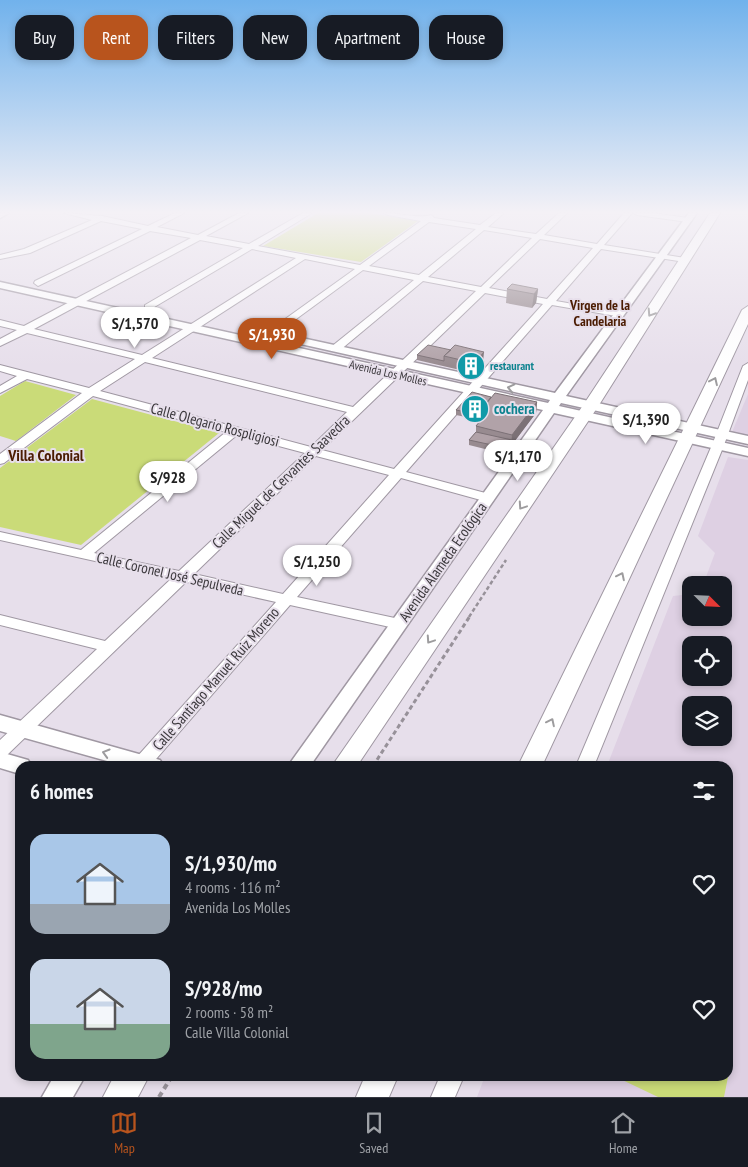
<!DOCTYPE html>
<meta charset="utf-8">
<style>
body{margin:0;font-family:"PT Sans Narrow",sans-serif;background:#20242c;color:#f1f3f6;height:100vh;display:flex;flex-direction:column;font-size:19px;white-space:nowrap}
*{box-sizing:border-box;margin:0}
p{font-size:16px;color:#9ea1a6}
.icon{flex:none;width:28px;height:28px;fill:none;stroke:currentColor;stroke-width:2;stroke-linecap:round;stroke-linejoin:round}
.map{position:relative;flex:1;overflow:hidden}
.details{position:absolute;left:15px;top:761px;width:718px;height:320px;display:flex;flex-direction:column;background:#171b24;border-radius:15px;box-shadow:0 2px 8px #0003}
.details>*{flex:none}
.banner{position:absolute;left:15px;top:15px;width:719px;height:45px;display:flex;gap:10px}
.needle{width:32px;rotate:114deg}
.tools{position:absolute;left:682px;top:576px;display:grid;gap:10px}
.tools a{display:grid;place-items:center;width:50px;height:50px;border-radius:10px;background:#171b24;box-shadow:0 2px 8px #0003;font-size:25px}
.price{position:absolute;translate:-50% -42px;padding:0 11px;border-radius:18px;background:#fff;color:#222;font-size:16px;line-height:32px;filter:drop-shadow(0 1px 2px #0008)}
.price::after{content:'';position:absolute;left:50%;top:30px;width:15px;height:11px;margin-left:-8px;background:inherit;clip-path:polygon(0 0,100% 0,50% 100%)}
.price.selected{background:#b8541d;color:#fff}
ul{padding:0;list-style:none}
li{display:flex;align-items:center;gap:15px;height:125px;padding:0 15px}
li span{display:grid;place-items:center;flex:none;width:140px;height:100px;border-radius:15px;color:#555}
li>.icon{margin-inline-start:auto}
span .icon{width:60px;height:60px;fill:#fffc;stroke-width:1}
li b{font-size:21px}
h2{display:flex;justify-content:space-between;align-items:center;height:60px;padding:0 15px;font-size:21px}
.tag{padding:0 18px;border-radius:15px;background:#171b24;box-shadow:0 2px 8px #0003;font-size:18px;line-height:45px}
.tag.selected{background:#b8541d;color:#fff}
.menu{display:flex;justify-content:space-around;align-items:center;height:70px;border-top:1px solid #363941;background:#171b24;font-size:14px;color:#9ea1a6}
.menu a{display:grid;justify-items:center;gap:2px}
.menu .selected{color:#b8541d}
.map>svg:first-child{display:block}
</style>
<div class="map">
<svg width="748" height="1097" viewBox="0 0 748 1097">
<rect width="100%" height="100%" fill="#e7dfeb"/>
<path fill="#ded0e3" fill-rule="evenodd" d="M 748,394 L 748,436 L 732,432 Z
M 728,457 L 748,460 L 748,1097 L 477,1097 L 485,1076 L 728,1076 L 728,766 L 607,766 L 673,596 L 691,594 L 691,618 L 724,618 L 724,585 L 703,585 L 715,553 L 698,536 ZM 691,645 L 724,645 L 724,678 L 691,678 ZM 691,705 L 724,705 L 724,738 L 691,738 Z"/>
<path fill="#cadb78" d="M 318,213 L 369,213 L 418,221 L 361,262 L 263,246 Z
M 25,381 L 76,395 L 16,441 L 0,436 L 0,396 Z
M 92,399 L 219,433 L 81,545 L 0,527 L 0,468 Z
M 728,1049 L 733,1052 L 724,1097 L 658,1097 L 614,1076 L 728,1076 Z"/>
<g fill="none" stroke-linecap="round" stroke-linejoin="round">
<defs>
<path id="minor" d="M 64,213 L 102,216 L 148,226 L 175,213 L 184,213 L 157,227 L 198,235 L 239,213 L 248,213 L 206,236 L 249,244 L 303,213 L 312,213 L 258,246 L 360,265 L 421,221 L 388,215 L 384,213 C 397,213 421,219 431,215 L 434,218 L 480,225 L 496,213 L 504,213 L 488,227 L 536,234 L 559,213 L 567,213 L 544,235 L 597,244 L 624,213 L 632,213 L 604,245 L 685,258 L 689,260 L 685,262 L 601,249 L 556,301 L 619,312 L 622,313 L 622,317 L 552,305 L 406,472 L 493,495 L 494,498 L 493,501 L 488,502 L 401,478 L 297,597 L 404,620 L 407,624 L 404,628 L 399,629 L 290,605 L 150,766 L 135,766 L 133,763 L 136,758 L 276,602 L 186,582 L 6,756 L 0,758 L 0,740 L 97,649 L 0,625 L 0,615 L 105,641 L 172,578 L 0,540 L 0,532 L 81,550 L 226,432 L 93,396 L 4,463 L 0,464 L 0,454 L 82,393 L 27,379 L 0,393 L 0,386 L 17,376 L 0,371 L 0,365 L 89,388 L 135,359 L 27,333 L 0,346 L 0,339 L 17,330 L 0,326 L 0,320 L 24,326 L 191,238 L 150,231 L 38,286 L 34,283 L 35,281 L 142,229 L 101,221 L 30,253 L 0,259 L 0,255 L 24,249 L 92,220 ZM 429,222 L 476,229 L 419,275 L 369,266 ZM 484,230 L 532,238 L 481,287 L 428,277 ZM 540,239 L 593,248 L 547,299 L 489,288 ZM 200,240 L 243,248 L 145,305 L 145,309 L 151,309 L 252,249 L 296,258 L 142,355 L 34,329 ZM 305,259 L 355,269 L 267,332 L 267,336 L 273,336 L 363,270 L 414,280 L 331,347 L 331,351 L 339,351 L 423,281 L 476,291 L 353,407 L 152,358 ZM 485,293 L 543,304 L 394,469 L 322,450 ZM 145,362 L 347,412 L 311,447 L 100,391 ZM 237,435 L 305,453 L 179,571 L 94,553 ZM 316,456 L 389,475 L 283,594 L 194,574 Z
M 633,213 L 652,213 L 688,218 L 692,220 L 688,222 L 637,215 Z
M 748,363 L 748,380 L 724,445 L 594,766 L 576,766 L 712,445 L 743,366 Z
M 440,1076 L 464,1076 L 455,1097 L 431,1097 Z"/>
<path id="tertiary" d="M 0,213 L 9,213 L 0,218 Z
M 689,213 L 697,213 L 566,396 L 748,436 L 748,444 L 561,403 L 559,406 L 748,448 L 748,456 L 554,413 L 310,766 L 288,766 L 543,410 L 0,288 L 0,282 L 548,403 L 550,400 L 256,334 L 250,331 L 256,328 L 555,393 Z
M 0,715 L 153,758 L 160,760 L 164,766 L 125,766 L 0,731 Z
M 0,752 L 28,760 L 32,766 L 20,766 L 20,774 L 0,768 Z
M 54,1076 L 85,1076 L 73,1097 L 42,1097 Z"/>
<path id="secondary" d="M 710,213 L 720,213 L 599,405 L 357,766 L 332,766 L 584,404 Z
M 748,306 L 748,324 L 542,766 L 518,766 L 742,310 Z
M 114,1076 L 149,1076 L 138,1097 L 103,1097 Z
M 365,1076 L 398,1076 L 389,1097 L 356,1097 Z"/>
</defs>
<use href="#minor" stroke="#a098a3" stroke-width="2"/>
<use href="#tertiary" stroke="#a098a3" stroke-width="3"/>
<use href="#secondary" stroke="#a098a3" stroke-width="2"/>
<path stroke="#979199" stroke-width="2.5" stroke-dasharray="4 2.5" stroke-linecap="butt" d="M 469,617 L 506,560"/>
<path stroke="#979199" stroke-width="3" stroke-dasharray="4.5 3" stroke-linecap="butt" d="M 373,766 L 470,616"/>
<path stroke="#979199" stroke-width="4" stroke-dasharray="5.5 4" stroke-linecap="butt" d="M 159,1097 L 172,1076"/>
<use href="#minor" fill="#fff" fill-rule="evenodd"/>
<use href="#tertiary" fill="#fff" fill-rule="evenodd"/>
<use href="#secondary" fill="#fff" fill-rule="evenodd"/>
</g>
<path fill="#988b90" d="M 507,289 L 538,289 L 536,303 L 532,308 L 506,303 Z
M 428,345 L 483,362 L 473,373 L 417,360 L 417,355 Z
M 491,397 L 537,402 L 536,413 L 505,454 L 469,445 L 469,440 L 476,432 L 476,426 L 480,420 L 456,415 L 456,410 Z"/>
<path fill="#7c7176" d="M 538,289 L 536,303 L 532,308 L 534,294 Z
M 484,352 L 483,362 L 473,373 L 474,363 Z
M 537,402 L 536,413 L 511,446 L 512,435 Z
M 512,440 L 511,446 L 505,454 L 506,448 Z"/>
<path fill="#b1a2a8" stroke="#7c7176" d="M 512,284 L 538,289 L 534,294 L 507,289 Z
M 428,345 L 451,350 L 444,356 L 444,361 L 417,355 Z
M 455,345 L 484,352 L 474,363 L 444,356 Z
M 472,392 L 491,397 L 481,410 L 480,415 L 456,410 Z
M 495,393 L 537,402 L 512,435 L 476,426 L 488,411 L 481,410 Z
M 476,432 L 512,440 L 506,448 L 469,440 Z"/>
<defs><path id="oneway-chevron" d="M-2-3.5L2.5 0L-2 3.5" fill="none" stroke-width="1.6" stroke-linecap="round" stroke-linejoin="round" transform="scale(1.25)"/></defs>
<g stroke="#9d9c9e">
<use href="#oneway-chevron" transform="translate(651 313) rotate(123)"/>
<use href="#oneway-chevron" transform="translate(714 381) rotate(-65)"/>
<use href="#oneway-chevron" transform="translate(511 388) rotate(-167)"/>
<use href="#oneway-chevron" transform="translate(522 506) rotate(124)"/>
<use href="#oneway-chevron" transform="translate(621 576) rotate(-64)"/>
<use href="#oneway-chevron" transform="translate(430 640) rotate(124)"/>
<use href="#oneway-chevron" transform="translate(551 722) rotate(-64)"/>
<use href="#oneway-chevron" transform="translate(106 753) rotate(-164)"/>
</g>
<linearGradient id="sky" x2="0" y2="1"><stop stop-color="#71b2ec"/><stop offset="0.58" stop-color="#f4f1f6"/><stop offset="1" stop-color="#f4f1f6" stop-opacity="0"/></linearGradient>
<rect width="748" height="366" fill="url(#sky)"/>
<defs>
<symbol id="building-disc" viewBox="-11 -11 22 22"><circle r="9.5" fill="#0f9aa8" stroke="#e7dfeb"/><path d="M-4-6H4V6H1V3H-1V6H-4ZM-2.5-4.3h1.7v1.8h-1.7ZM.8-4.3h1.7v1.8H.8ZM-2.5-1h1.7V.8h-1.7ZM.8-1h1.7V.8H.8Z" fill="#fff"/></symbol>
</defs>
<g fill-rule="evenodd">
<use href="#building-disc" x="455" y="350" width="32" height="32"/>
<use href="#building-disc" x="459" y="393" width="32" height="32"/>
</g>
<g text-anchor="middle" stroke-width="4" stroke-linejoin="round" paint-order="stroke">
<g font-size="12" font-weight="bold" fill="#0d838f" stroke="#e7dfeb" text-anchor="start">
<text x="490" y="370">restaurant</text>
</g>
<g font-size="12" fill="#3b383c" stroke="#e7dfeb">
<text transform="translate(388 373) rotate(13)" y="4">Avenida Los Molles</text>
</g>
<g font-size="14" font-weight="bold" fill="#4b1c02" stroke="#e7dfeb">
<text x="600" y="310">Virgen de la<tspan x="600" dy="16">Candelaria</tspan></text>
</g>
<g font-size="15" font-weight="bold" fill="#0d838f" stroke="#e7dfeb" text-anchor="start">
<text x="494" y="414">cochera</text>
</g>
<g font-size="15" fill="#3b383c" stroke="#e7dfeb">
<text transform="translate(215 425) rotate(15)" y="5">Calle Olegario Rospligiosi</text>
<text transform="translate(281 482) rotate(-44)" y="5">Calle Miguel de Cervantes Saavedra</text>
<text transform="translate(443 562) rotate(-55)" y="5">Avenida Alameda Ecológica</text>
<text transform="translate(170 574) rotate(13)" y="5">Calle Coronel José Sepulveda</text>
<text transform="translate(216 679) rotate(-49)" y="5">Calle Santiago Manuel Ruiz Moreno</text>
</g>
<g font-size="16" font-weight="bold" fill="#4b1c02" stroke="#e7dfeb">
<text x="46" y="461">Villa Colonial</text>
</g>
</g>
</svg>
<div class="tools">
<a><svg class="needle" viewBox="-14 -14 28 28"><path d="M0-13l5 13h-10z" fill="#e53935"/><path d="M0 13l5-13h-10z" fill="#9ea1a6"/></svg></a>
<a><svg class="icon" aria-label="locate" viewBox="0 0 24 24"><circle cx="12" cy="12" r="6"/><path d="M12 2v4M12 18v4M2 12h4M18 12h4"/></svg></a>
<a><svg class="icon" aria-label="layers" viewBox="0 0 24 24"><path d="M12 4l9 5-9 5-9-5zM3 14l9 5 9-5"/></svg></a>
</div>
<b class="price" style="left:135px;top:349px">S/1,570</b>
<b class="price selected" style="left:272px;top:360px">S/1,930</b>
<b class="price" style="left:646px;top:445px">S/1,390</b>
<b class="price" style="left:518px;top:482px">S/1,170</b>
<b class="price" style="left:168px;top:503px">S/928</b>
<b class="price" style="left:317px;top:587px">S/1,250</b>
<div class="banner">
<a class="tag">Buy</a>
<a class="tag selected">Rent</a>
<a class="tag">Filters</a>
<a class="tag">New</a>
<a class="tag">Apartment</a>
<a class="tag">House</a>
</div>
<section class="details">
<h2>6 homes<svg class="icon" aria-label="filters" viewBox="0 0 24 24"><path d="M4 7h16M4 17h16"/><circle cx="9" cy="7" r="2"/><circle cx="15" cy="17" r="2"/></svg></h2>
<ul>
<li><span style="background:linear-gradient(#a9c7e8 70%,#9aa5b1 0)"><svg class="icon" aria-label="home" viewBox="0 0 24 24"><path d="M3 11l9-7 9 7M6 9v11h12V9"/></svg></span><div><b>S/1,930/mo</b><p>4 rooms · 116 m²</p><p>Avenida Los Molles</p></div><svg class="icon" aria-label="heart" viewBox="0 0 24 24"><path d="M12 20l-8-8c-3-5 5-10 8-4 3-6 11-1 8 4z"/></svg></li>
<li><span style="background:linear-gradient(#c9d6e8 65%,#7fa58c 0)"><svg class="icon" aria-label="home" viewBox="0 0 24 24"><path d="M3 11l9-7 9 7M6 9v11h12V9"/></svg></span><div><b>S/928/mo</b><p>2 rooms · 58 m²</p><p>Calle Villa Colonial</p></div><svg class="icon" aria-label="heart" viewBox="0 0 24 24"><path d="M12 20l-8-8c-3-5 5-10 8-4 3-6 11-1 8 4z"/></svg></li>
</ul>
</section>
</div>
<nav class="menu">
<a class="selected"><svg class="icon" aria-label="map" viewBox="0 0 24 24"><path d="M3 6l6-2 6 2 6-2v14l-6 2-6-2-6 2zM9 4v14M15 6v14"/></svg>Map</a>
<a><svg class="icon" aria-label="saved" viewBox="0 0 24 24"><path d="M7 4h10v16l-5-4-5 4z"/></svg>Saved</a>
<a><svg class="icon" aria-label="home" viewBox="0 0 24 24"><path d="M3 11l9-7 9 7M6 9v11h12V9"/></svg>Home</a>
</nav>
